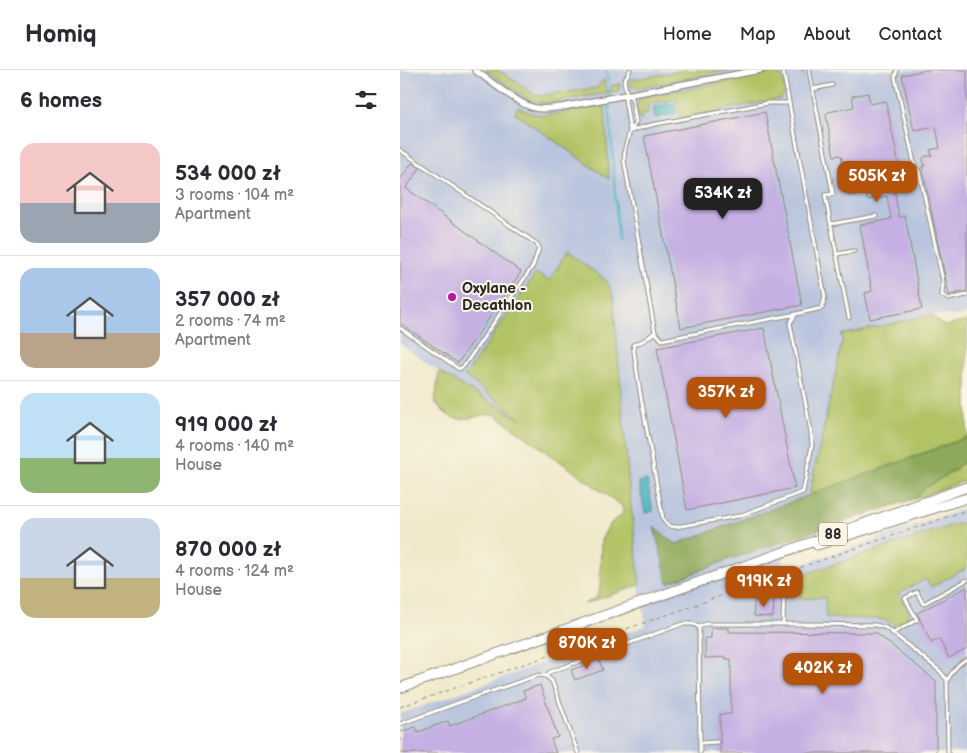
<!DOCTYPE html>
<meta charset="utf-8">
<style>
body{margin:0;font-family:"Balsamiq Sans",sans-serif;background:#f7f7f7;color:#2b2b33;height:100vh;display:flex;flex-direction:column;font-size:19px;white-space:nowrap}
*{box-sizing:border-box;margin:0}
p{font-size:16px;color:#7c7c81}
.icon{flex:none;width:28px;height:28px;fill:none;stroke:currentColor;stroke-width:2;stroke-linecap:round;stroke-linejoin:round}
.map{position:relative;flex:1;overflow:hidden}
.sheet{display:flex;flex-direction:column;background:#fff;width:400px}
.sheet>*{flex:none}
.price{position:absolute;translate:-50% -42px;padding:0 11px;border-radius:10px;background:#b45309;color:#fff;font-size:16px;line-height:32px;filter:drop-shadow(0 1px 2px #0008)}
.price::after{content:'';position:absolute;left:50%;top:30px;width:15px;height:11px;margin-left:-8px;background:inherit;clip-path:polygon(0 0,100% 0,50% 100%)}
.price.current{background:#222;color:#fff}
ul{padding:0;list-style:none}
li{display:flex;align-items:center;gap:15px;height:125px;padding:0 20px}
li+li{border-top:1px solid #e1e1e2}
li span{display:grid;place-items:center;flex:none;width:140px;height:100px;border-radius:15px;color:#555}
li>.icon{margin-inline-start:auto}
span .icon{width:60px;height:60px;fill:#fffc;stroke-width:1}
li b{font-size:21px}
h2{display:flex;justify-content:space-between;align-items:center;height:60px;padding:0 20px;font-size:21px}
header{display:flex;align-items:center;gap:30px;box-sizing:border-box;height:70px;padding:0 25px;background:#fff;border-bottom:1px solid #e1e1e2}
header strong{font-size:24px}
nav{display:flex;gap:28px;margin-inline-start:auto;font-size:18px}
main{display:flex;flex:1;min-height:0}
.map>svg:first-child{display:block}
</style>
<header>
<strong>Homiq</strong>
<nav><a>Home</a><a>Map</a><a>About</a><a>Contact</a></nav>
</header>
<main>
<section class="sheet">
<h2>6 homes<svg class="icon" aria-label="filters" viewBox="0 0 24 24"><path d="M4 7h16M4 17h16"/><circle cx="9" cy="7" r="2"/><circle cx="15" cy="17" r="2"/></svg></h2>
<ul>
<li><span style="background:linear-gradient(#f6c9c9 60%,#9aa5b1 0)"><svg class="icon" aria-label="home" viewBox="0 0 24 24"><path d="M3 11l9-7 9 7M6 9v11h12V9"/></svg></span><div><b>534 000 zł</b><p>3 rooms · 104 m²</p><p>Apartment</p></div></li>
<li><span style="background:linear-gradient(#a9c7e8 65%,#b9a48a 0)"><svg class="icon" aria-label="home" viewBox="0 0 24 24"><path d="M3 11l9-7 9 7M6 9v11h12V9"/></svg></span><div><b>357 000 zł</b><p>2 rooms · 74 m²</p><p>Apartment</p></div></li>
<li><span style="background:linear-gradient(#bfe0f5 65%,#8fb573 0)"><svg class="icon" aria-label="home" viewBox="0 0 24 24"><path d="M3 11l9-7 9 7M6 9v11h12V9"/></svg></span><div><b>919 000 zł</b><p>4 rooms · 140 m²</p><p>House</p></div></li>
<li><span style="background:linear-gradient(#c9d6e8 60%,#c2b280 0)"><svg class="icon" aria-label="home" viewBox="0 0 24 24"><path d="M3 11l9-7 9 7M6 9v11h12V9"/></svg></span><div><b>870 000 zł</b><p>4 rooms · 124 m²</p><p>House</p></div></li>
</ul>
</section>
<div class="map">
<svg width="567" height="683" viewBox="0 0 567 683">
<rect width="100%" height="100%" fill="#fcf5e5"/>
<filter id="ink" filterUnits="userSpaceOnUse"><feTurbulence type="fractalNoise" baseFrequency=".02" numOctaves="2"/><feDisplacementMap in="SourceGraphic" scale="10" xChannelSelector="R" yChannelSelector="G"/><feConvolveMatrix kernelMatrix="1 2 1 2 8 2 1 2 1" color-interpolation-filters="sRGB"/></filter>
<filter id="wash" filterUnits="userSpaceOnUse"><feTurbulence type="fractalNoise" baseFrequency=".0096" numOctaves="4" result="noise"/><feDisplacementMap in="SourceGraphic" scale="20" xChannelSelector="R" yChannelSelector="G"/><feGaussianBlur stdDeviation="1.12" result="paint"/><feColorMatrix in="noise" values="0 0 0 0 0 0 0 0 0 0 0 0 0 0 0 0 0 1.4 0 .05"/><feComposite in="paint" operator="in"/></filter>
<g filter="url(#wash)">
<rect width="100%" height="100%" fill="#f0e9cc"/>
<path fill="#b9c5de" d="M 0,0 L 567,0 L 567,244 L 559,246 L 531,245 L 409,426 L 387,470 L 381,501 L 567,438 L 567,683 L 0,683 L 0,644 L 246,556 L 224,432 L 0,274 Z"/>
<path fill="#b2c366" stroke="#6e7748" d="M 85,0 L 98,0 L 137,26 L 197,18 L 203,10 L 204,10 L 205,21 L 211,21 L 211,16 L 220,14 L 219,20 L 213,22 L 149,33 L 136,32 L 128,29 Z
M 284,0 L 332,0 L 238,18 L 232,17 L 230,13 L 230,10 Z
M 376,2 C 384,7 384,16 385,24 L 380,29 L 280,48 L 276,29 L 248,34 L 248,43 L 242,44 L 241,50 C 235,42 235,36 240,28 Z
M 205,36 L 209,109 L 115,43 L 118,37 L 130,43 L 144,45 Z
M 167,182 L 207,211 L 213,226 L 230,427 L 240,515 L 184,534 L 196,528 L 200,519 L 201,470 L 209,455 L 223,443 L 222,436 L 94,344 C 67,345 56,360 35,332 L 39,302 L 121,350 L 65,306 L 136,203 L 149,211 Z
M 531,245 L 544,256 L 567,251 L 567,367 L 409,426 L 443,268 L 441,265 Z
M 567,387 L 567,410 L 514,429 L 527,417 L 556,399 Z
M 556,454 L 567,455 L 567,498 L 531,517 L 526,509 L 499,523 L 510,546 L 495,556 L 488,551 L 480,549 L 432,548 L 426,547 L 425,527 L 400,529 L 399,506 Z"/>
<path fill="#8da95b" stroke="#5c6a43" d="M 567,367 L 567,387 L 562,393 L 556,399 L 527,417 L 514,429 L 333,488 L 268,513 L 254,457 L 276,474 Z"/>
<path fill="#49b7c2" stroke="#3a7176" d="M 274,33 L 276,44 L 255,48 L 253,37 Z
M 247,410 L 253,441 L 245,443 L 239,412 Z"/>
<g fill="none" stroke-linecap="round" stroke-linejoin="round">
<path stroke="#49b7c2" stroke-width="2" d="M 207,0 L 218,170"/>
</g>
<g id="blocks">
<path fill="#c5afe3" d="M 525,0 L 567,0 L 567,221 L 549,225 L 522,96 L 525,96 L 523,91 L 523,88 L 526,86 L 532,86 L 530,80 L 540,78 L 536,57 L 514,61 L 502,5 Z
M 468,23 L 470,34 L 486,31 L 503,116 L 494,118 L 499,147 L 505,146 L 522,239 L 470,249 L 465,223 L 472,221 L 460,155 L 491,149 L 487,126 L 467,130 L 466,123 L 449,126 L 441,85 L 434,86 L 426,45 L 428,42 L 454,37 L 452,26 Z
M 365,42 L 402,235 L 281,258 L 244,66 Z
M 12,93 L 20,98 L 6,118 L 121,202 L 58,293 L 0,253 L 0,110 Z
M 364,258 L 395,418 L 287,440 L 257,278 Z
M 567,517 L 567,579 L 549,588 L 539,569 L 531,573 L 517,543 Z
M 354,529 L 374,530 L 373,547 L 354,546 Z
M 311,558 L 329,558 L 329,562 L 476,563 L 536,611 L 536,683 L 320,683 L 320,644 L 331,644 L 331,589 L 326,589 L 326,587 L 305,588 L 305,568 L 311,568 Z
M 199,590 L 203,600 L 175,610 L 171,600 Z
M 140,615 L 158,667 L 151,669 L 156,683 L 0,683 L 0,662 L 16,657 L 18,662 L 48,651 L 50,656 L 126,628 L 123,621 Z"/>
</g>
</g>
<g filter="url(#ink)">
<use href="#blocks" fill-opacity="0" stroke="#8e8a7c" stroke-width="1"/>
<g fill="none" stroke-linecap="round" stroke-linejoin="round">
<defs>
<path id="service" d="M 230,0 L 224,11 L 227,25 L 225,29 L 230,61 L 225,78 L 224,90 L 255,262 L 262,270 L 396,244
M 409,0 L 433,124 L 425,125 L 449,248
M 497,0 L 495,7 L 515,97 L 519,101 L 543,211 L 542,225 L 548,229 L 567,225
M 413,19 L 432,15
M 228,25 L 232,28 L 236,52 L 230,61
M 230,61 L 251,55 L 368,33 L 389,33
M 0,80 L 137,174 L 139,178 L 133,196 L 64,296 L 59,299 L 0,258
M 431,154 L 476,146
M 437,184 L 454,181
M 255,262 L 245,270 L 233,275 L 240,322 L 263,449 C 266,455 269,457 276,457 L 339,446 L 403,422 L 412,375 L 411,362 L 390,253 L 396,244 L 422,238 L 425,227 L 383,0
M 383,553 L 384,522
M 493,563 L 517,550 L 505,528 L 517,522 L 523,534 L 567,510
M 146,606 L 150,602 L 282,554 L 293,554 L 299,557
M 548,609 C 553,600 558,593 567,589
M 0,654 L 66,630 L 139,605 L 146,606 L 152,611 L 178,683
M 300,673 L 317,672
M 300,683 L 299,557 L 306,554 L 409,554 L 475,555 L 484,557 L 489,560 L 540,601 L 547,610 L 548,683"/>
<path id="minor" d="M 75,0 C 89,10 119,35 135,38 C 144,40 153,38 162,37 L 360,0"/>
<path id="primary" d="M 417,475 L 567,428
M 0,618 L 567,417"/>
</defs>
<use href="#service" stroke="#8e8a7c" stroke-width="5"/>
<use href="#minor" stroke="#8e8a7c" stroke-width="8"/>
<use href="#primary" stroke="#8e8a7c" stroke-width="11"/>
<path stroke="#8e8a7c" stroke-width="1" stroke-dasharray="4 4" stroke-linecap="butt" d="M 401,0 L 405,3
M 0,637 L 287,538 L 378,505 L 567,440"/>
<use href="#service" stroke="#fff" stroke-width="3"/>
<use href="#minor" stroke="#fff" stroke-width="5.5"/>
<use href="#primary" stroke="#fff" stroke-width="9"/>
</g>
</g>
<circle fill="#b5179e" stroke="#fcf5e5" stroke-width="2" cx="52" cy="227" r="5"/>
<g text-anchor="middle" stroke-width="4" stroke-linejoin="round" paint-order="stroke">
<rect fill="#fcf5e5" stroke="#6a6863" stroke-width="1" x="419" y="452.5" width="28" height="23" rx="4"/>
<g font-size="14" font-weight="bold" fill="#2b2b2b">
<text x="433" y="469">88</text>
</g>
<g font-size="15" font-weight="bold" fill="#2b2b2b" stroke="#fcf5e5" text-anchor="start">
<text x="62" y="223">Oxylane -<tspan x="62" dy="17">Decathlon</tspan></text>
</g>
</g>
</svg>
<b class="price" style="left:477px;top:133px">505K zł</b>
<b class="price current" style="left:323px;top:150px">534K zł</b>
<b class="price" style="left:326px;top:349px">357K zł</b>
<b class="price" style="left:364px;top:538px">919K zł</b>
<b class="price" style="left:187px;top:600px">870K zł</b>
<b class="price" style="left:423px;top:625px">402K zł</b>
</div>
</main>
